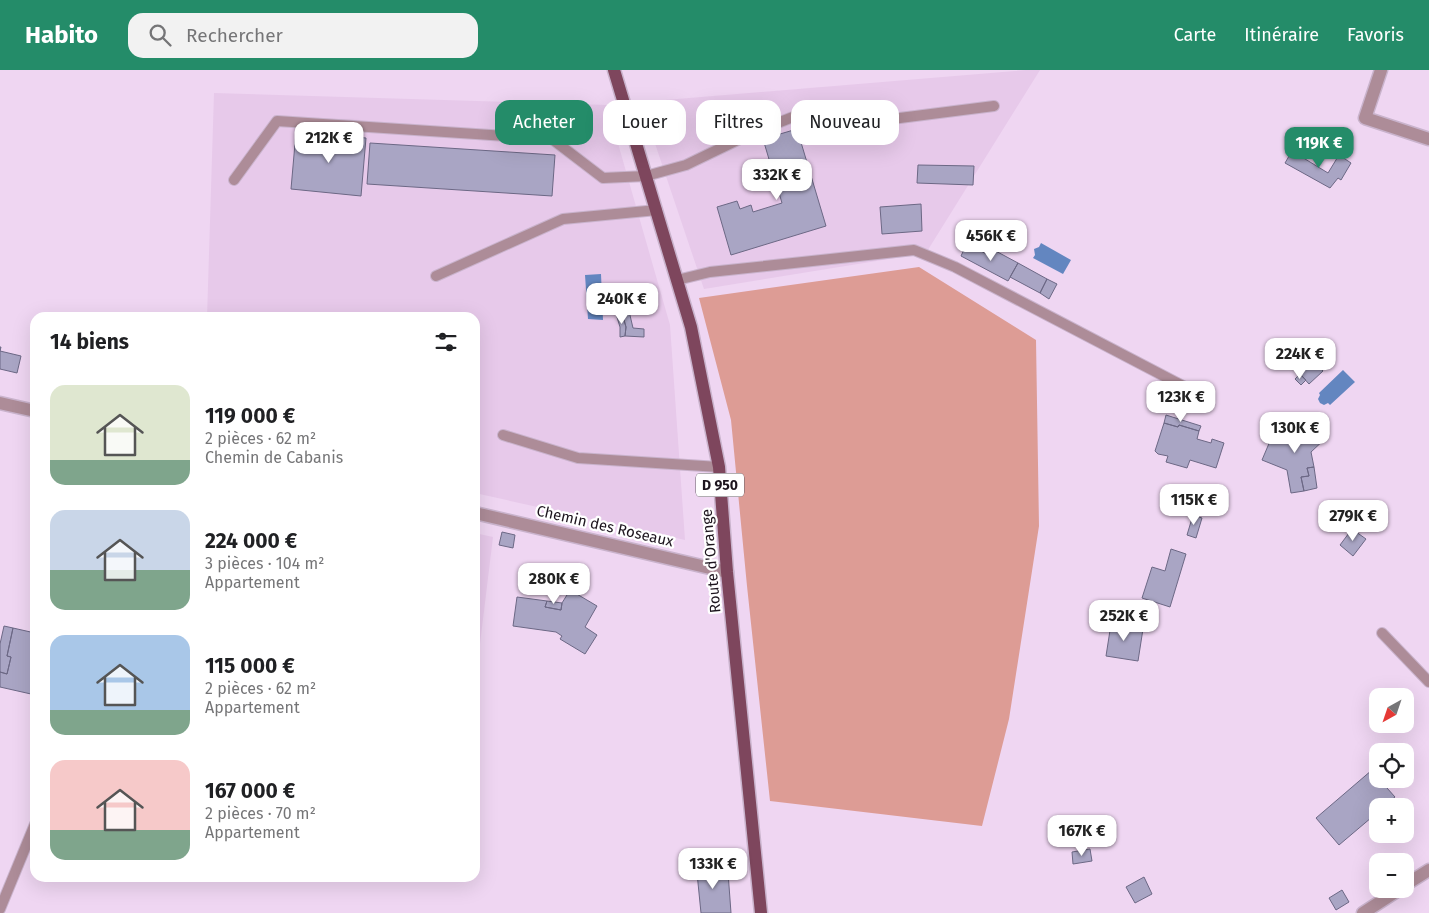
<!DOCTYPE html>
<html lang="fr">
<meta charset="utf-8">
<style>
body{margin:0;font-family:"Fira Sans",sans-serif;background:#f2f2f2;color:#202124;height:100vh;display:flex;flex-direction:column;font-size:19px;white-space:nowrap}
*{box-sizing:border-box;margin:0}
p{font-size:16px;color:#757577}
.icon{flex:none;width:28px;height:28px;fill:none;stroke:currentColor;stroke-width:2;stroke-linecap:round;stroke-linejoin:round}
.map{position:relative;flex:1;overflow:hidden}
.panel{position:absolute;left:30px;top:242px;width:450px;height:570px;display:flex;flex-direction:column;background:#fff;border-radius:15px;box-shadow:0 5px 20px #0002}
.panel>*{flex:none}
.top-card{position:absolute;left:495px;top:30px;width:475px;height:45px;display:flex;gap:10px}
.needle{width:32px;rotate:220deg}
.fabs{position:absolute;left:1369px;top:618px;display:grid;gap:10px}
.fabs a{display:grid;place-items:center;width:45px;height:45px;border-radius:10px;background:#fff;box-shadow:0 5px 20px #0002;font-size:25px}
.price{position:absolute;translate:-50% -42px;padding:0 11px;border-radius:10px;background:#fff;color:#222;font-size:16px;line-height:32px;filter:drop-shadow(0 1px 2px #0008)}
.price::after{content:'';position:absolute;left:50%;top:30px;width:15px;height:11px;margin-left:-8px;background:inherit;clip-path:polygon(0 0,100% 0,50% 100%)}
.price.selected{background:#248c69;color:#fff}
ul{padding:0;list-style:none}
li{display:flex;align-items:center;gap:15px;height:125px;padding:0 20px}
li span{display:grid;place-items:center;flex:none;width:140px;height:100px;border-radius:15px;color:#555}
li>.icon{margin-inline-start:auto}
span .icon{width:60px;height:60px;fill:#fffc;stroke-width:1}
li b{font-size:21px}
h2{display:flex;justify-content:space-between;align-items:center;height:60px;padding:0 20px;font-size:21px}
.pill{padding:0 18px;border-radius:15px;background:#fff;box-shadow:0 5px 20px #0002;font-size:18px;line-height:45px}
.pill.selected{background:#248c69;color:#fff}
header{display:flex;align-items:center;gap:30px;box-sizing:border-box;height:70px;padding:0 25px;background:#248c69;color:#fff}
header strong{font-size:24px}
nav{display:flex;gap:28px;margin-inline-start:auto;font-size:18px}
.search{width:350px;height:45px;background:#f2f2f2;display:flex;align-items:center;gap:12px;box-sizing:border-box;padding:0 18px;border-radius:15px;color:#757577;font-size:19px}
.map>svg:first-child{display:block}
</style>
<header>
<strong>Habito</strong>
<div class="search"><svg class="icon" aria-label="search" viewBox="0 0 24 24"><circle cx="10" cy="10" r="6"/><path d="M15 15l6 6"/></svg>Rechercher</div>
<nav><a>Carte</a><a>Itinéraire</a><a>Favoris</a></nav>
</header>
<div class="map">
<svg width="1429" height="843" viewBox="0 0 1429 843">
<rect width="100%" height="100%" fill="#efd6f2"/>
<path fill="#e7c9ea" d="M 1026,0 L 1040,0 L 926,183 L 704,219 L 641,32 Z
M 214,23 L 607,35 L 670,255 L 685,470 L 475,423 L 475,248 L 207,248 Z
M 475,463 L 493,467 L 475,615 Z"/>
<path fill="#dd9c95" d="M 919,197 L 1036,270 L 1039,456 L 1009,649 L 982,756 L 770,731 L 747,516 L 731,350 L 699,228 Z"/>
<path fill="#6386c0" d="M 1041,173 L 1071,190 L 1063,204 L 1033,188 L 1035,185 L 1034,179 L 1039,177 Z
M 601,204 L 603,250 L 588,249 L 585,205 Z
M 1343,300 L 1355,312 L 1330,335 L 1328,333 L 1324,335 L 1320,333 L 1318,329 L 1320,325 L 1319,323 Z"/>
<path fill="#a9a5c4" stroke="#6c6885" d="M 797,59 L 826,156 L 731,185 L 717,137 L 737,131 L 740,139 L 751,135 L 753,142 L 782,133 L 763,69 Z
M 296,62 L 366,68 L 361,126 L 291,119 Z
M 370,73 L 555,85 L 552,126 L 367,114 Z
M 1292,81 L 1328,103 L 1339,85 L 1351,93 L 1341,110 L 1338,108 L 1330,118 L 1285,93 Z
M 918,95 L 974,96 L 973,115 L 917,113 Z
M 921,134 L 922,161 L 882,164 L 880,137 Z
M 967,173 L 988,185 L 992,179 L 1018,193 L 1008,211 L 961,186 Z
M 1018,193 L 1047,209 L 1040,223 L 1010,207 Z
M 1047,209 L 1057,214 L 1049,229 L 1040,223 Z
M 629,241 L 633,258 L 644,259 L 644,267 L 625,266 L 626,257 L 622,243 Z
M 622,243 L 626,257 L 625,266 L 620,267 L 620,257 L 616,244 Z
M 0,277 L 1,277 L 0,281 L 21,286 L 17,303 L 0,299 Z
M 1314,291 L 1323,301 L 1309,314 L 1300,304 Z
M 1300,304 L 1306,310 L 1301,315 L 1295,309 Z
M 1166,345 L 1201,356 L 1199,361 L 1179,355 L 1178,357 L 1164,353 Z
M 1310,350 L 1327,367 L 1311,382 L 1314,397 L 1307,398 L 1309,406 L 1301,407 L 1304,421 L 1291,423 L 1287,400 L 1262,390 L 1273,364 L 1289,370 Z
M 1164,353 L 1178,357 L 1179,355 L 1199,361 L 1197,369 L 1211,373 L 1212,369 L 1224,373 L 1216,398 L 1190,390 L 1187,398 L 1166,392 L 1168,386 L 1158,384 L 1155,381 Z
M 1314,397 L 1317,418 L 1304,421 L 1301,407 L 1309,406 L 1307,398 Z
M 1193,445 L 1202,448 L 1196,468 L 1187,465 Z
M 1352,459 L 1366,469 L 1353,486 L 1340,475 Z
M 502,462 L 515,465 L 513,478 L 499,475 Z
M 1171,479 L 1186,484 L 1170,537 L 1142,528 L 1152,497 L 1165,501 Z
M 570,520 L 597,536 L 585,557 L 597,565 L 585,584 L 560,569 L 562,566 L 556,562 L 513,556 L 517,527 L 547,531 L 545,537 L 561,540 L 562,533 Z
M 547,531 L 562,533 L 561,540 L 545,537 Z
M 1111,554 L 1143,559 L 1138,591 L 1106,586 Z
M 4,556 L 13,558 L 7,586 L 11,587 L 7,604 L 0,602 L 0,574 Z
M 13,558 L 35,563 L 35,612 L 33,612 L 31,624 L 0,617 L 0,602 L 7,604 L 11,587 L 7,586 Z
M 1372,700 L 1378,707 L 1378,709 L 1379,709 L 1395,727 L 1384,736 L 1378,736 L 1378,742 L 1339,775 L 1316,748 Z
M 1090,779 L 1092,791 L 1073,794 L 1072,782 Z
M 714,792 L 714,803 L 728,802 L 731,843 L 701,843 L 696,793 Z
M 1144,807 L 1152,824 L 1135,833 L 1126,817 Z
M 1342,820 L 1349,832 L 1336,840 L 1329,828 Z"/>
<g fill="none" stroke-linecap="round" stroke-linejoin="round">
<defs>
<path id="lane" d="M 234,110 L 277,51 L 552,69 L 603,108 L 646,106 L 686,95 L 750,64 L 803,43 L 829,57 L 994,36
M 436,206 L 563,149 L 657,140
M 677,210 L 710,202 L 914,180 L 955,197 L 1206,328
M 503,365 L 578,388 L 719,397
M 1382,563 L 1429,612
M 0,839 L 35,754"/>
<path id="street" d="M 1381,0 L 1365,48 L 1429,69
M 0,333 L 35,341
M 475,443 L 727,502
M 1405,815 L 1429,800
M 1363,843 L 1400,819"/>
<path id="primary" d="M 614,0 L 691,257 L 719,397 L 727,502 L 761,843"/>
</defs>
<use href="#lane" stroke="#c9b3cc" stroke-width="12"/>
<use href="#street" stroke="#c9b3cc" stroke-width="15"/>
<use href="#primary" stroke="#c9b3cc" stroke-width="15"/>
<use href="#lane" stroke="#ad8c98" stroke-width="10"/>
<use href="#street" stroke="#ad8c98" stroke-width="12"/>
<use href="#primary" stroke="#7e465d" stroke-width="12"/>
</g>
<g text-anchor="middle" stroke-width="4.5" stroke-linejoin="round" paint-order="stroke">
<rect fill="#fff" stroke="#615b62" stroke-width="1" x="696" y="403.5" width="48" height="23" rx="4"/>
<g font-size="14" font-weight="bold" fill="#1d151e">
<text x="720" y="420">D 950</text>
</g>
<g font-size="15" fill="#1d151e" stroke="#fff">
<text transform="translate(605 456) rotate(13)" y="5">Chemin des Roseaux</text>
<text transform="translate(711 491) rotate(-95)" y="5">Route d'Orange</text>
</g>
</g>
</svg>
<div class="fabs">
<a><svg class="needle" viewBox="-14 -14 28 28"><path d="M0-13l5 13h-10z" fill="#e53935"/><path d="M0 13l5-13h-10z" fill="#757577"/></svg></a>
<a><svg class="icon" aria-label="locate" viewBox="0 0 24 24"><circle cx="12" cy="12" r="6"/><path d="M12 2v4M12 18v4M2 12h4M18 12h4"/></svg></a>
<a>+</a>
<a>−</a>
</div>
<b class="price" style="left:329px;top:94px">212K €</b>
<b class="price selected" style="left:1319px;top:99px">119K €</b>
<b class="price" style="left:777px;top:131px">332K €</b>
<b class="price" style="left:991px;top:192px">456K €</b>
<b class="price" style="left:622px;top:255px">240K €</b>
<b class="price" style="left:1300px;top:310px">224K €</b>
<b class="price" style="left:1181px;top:353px">123K €</b>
<b class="price" style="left:1295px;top:384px">130K €</b>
<b class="price" style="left:1194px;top:456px">115K €</b>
<b class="price" style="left:1353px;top:472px">279K €</b>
<b class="price" style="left:554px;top:535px">280K €</b>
<b class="price" style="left:1124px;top:572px">252K €</b>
<b class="price" style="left:1082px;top:787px">167K €</b>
<b class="price" style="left:713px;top:820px">133K €</b>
<div class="top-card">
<a class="pill selected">Acheter</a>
<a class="pill">Louer</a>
<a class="pill">Filtres</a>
<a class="pill">Nouveau</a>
</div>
<section class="panel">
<h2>14 biens<svg class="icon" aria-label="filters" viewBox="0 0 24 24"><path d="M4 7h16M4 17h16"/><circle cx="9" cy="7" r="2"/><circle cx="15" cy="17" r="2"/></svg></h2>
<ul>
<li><span style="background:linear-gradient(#dfe7d0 75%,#7fa58c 0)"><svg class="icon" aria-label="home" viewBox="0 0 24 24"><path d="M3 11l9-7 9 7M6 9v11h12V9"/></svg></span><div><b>119 000 €</b><p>2 pièces · 62 m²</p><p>Chemin de Cabanis</p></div></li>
<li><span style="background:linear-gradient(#c9d6e8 60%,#7fa58c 0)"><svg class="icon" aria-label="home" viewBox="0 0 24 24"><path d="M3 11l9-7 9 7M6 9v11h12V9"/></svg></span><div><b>224 000 €</b><p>3 pièces · 104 m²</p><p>Appartement</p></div></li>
<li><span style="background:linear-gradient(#a9c7e8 75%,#7fa58c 0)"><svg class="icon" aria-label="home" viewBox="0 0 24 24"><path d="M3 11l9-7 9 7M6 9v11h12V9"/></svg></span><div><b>115 000 €</b><p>2 pièces · 62 m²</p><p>Appartement</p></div></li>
<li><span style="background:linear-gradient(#f6c9c9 70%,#7fa58c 0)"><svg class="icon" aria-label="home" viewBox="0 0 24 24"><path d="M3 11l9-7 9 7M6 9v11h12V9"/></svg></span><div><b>167 000 €</b><p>2 pièces · 70 m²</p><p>Appartement</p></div></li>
</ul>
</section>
</div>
